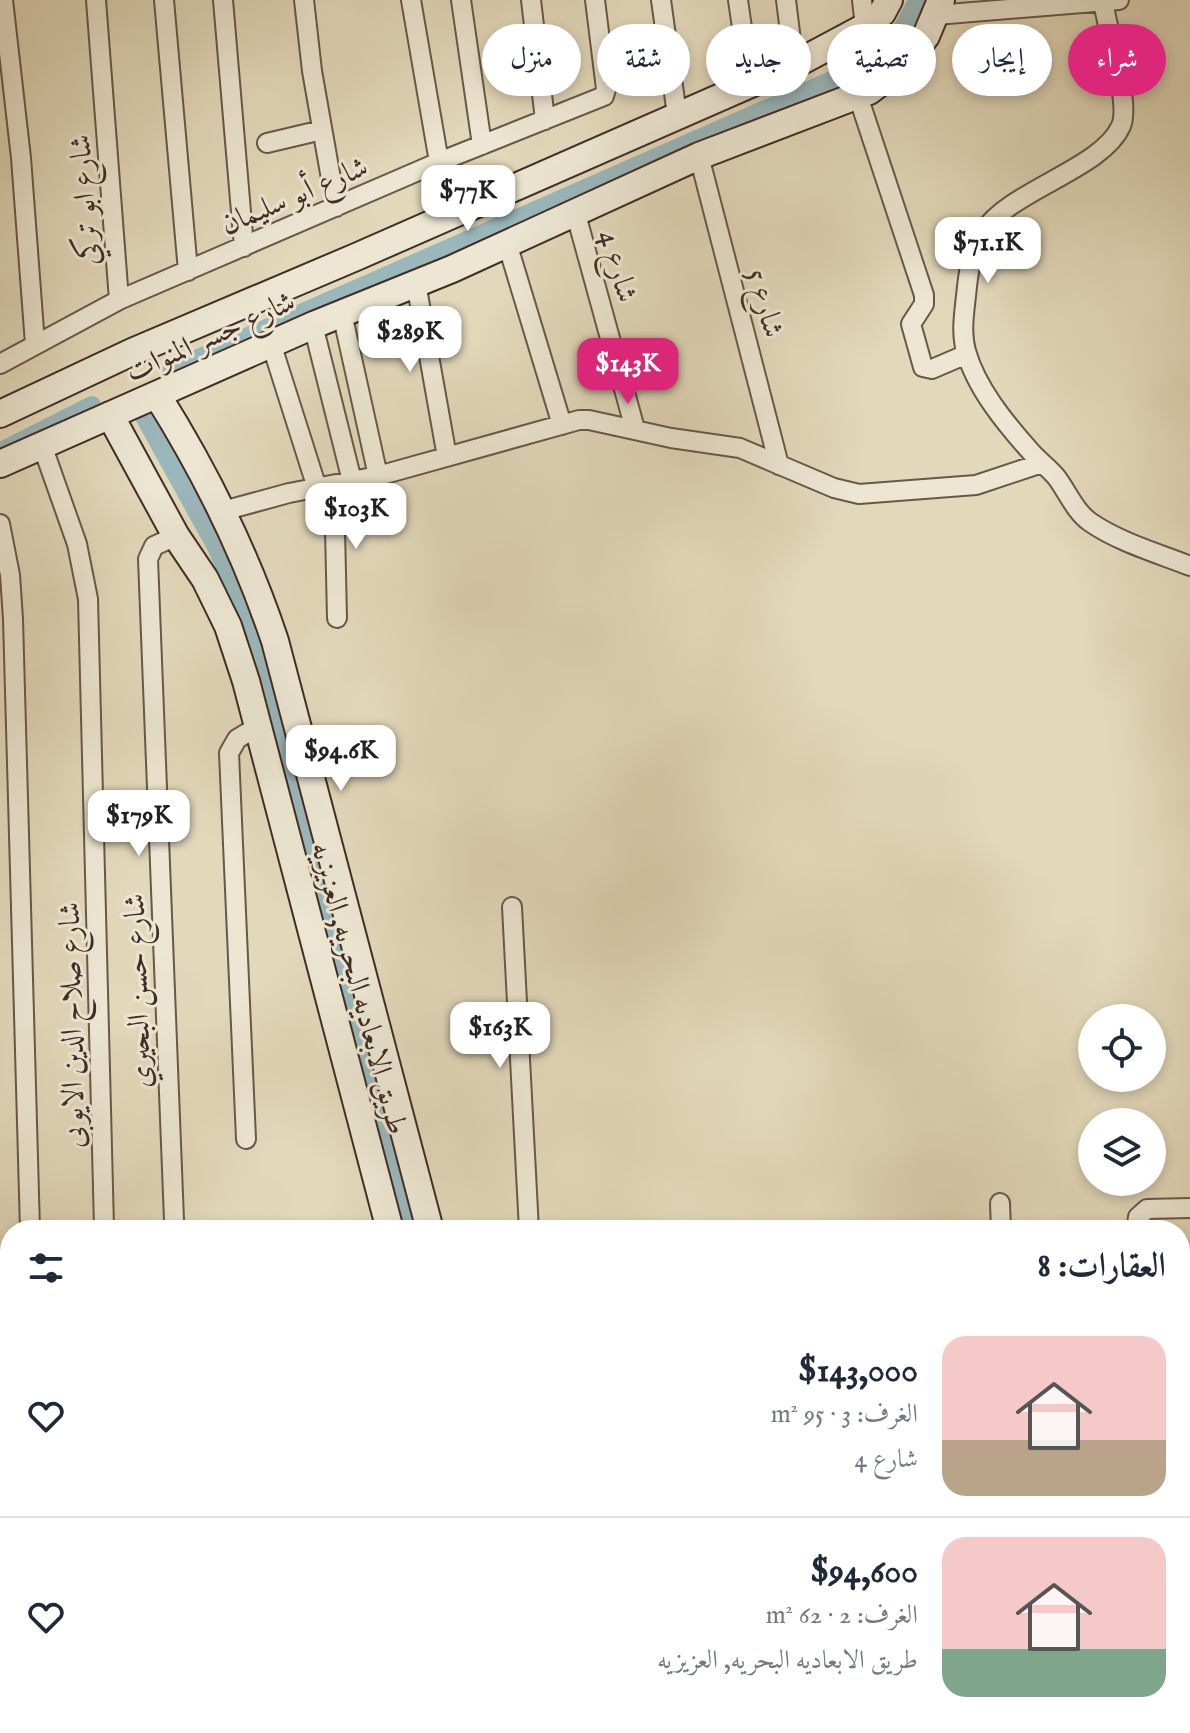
<!DOCTYPE html>
<html lang="ar">
<meta charset="utf-8">
<style>
body{margin:0;font-family:"IM FELL English",Amiri,serif;background:#f2f2f3;color:#1f2937;direction:rtl;height:100vh;display:flex;flex-direction:column;font-size:30px;white-space:nowrap}
*{box-sizing:border-box;margin:0}
p{font-size:26px;color:#747a83}
.icon{flex:none;width:44px;height:44px;fill:none;stroke:currentColor;stroke-width:2;stroke-linecap:round;stroke-linejoin:round}
.map{position:relative;flex:1;overflow:hidden;direction:ltr}
.drawer{position:absolute;left:0px;top:1220px;width:1190px;height:514px;display:flex;flex-direction:column;background:#fff;border-radius:32px 32px 0 0;box-shadow:0 4px 12px #0003;direction:rtl}
.drawer>*{flex:none}
.banner{position:absolute;left:24px;top:24px;width:1142px;height:72px;direction:rtl;display:flex;gap:16px}
.buttons{position:absolute;left:1078px;top:1004px;display:grid;gap:16px}
.buttons a{display:grid;place-items:center;width:88px;height:88px;border-radius:50%;background:#fff;box-shadow:0 4px 12px #0003;font-size:40px}
.price{position:absolute;translate:-50% -68px;padding:0 18px;border-radius:16px;background:#fff;color:#222;font-size:26px;line-height:52px;filter:drop-shadow(0 2px 4px #0008)}
.price::after{content:'';position:absolute;left:50%;top:48px;width:24px;height:18px;margin-left:-12px;background:inherit;clip-path:polygon(0 0,100% 0,50% 100%)}
.price.active{background:#db2777;color:#fff}
ul{padding:0;list-style:none}
li{display:flex;align-items:center;gap:24px;height:200px;padding:0 24px}
li+li{border-top:2px solid #e0e1e3}
li span{display:grid;place-items:center;flex:none;width:224px;height:160px;border-radius:24px;color:#555}
li>.icon{margin-inline-start:auto}
span .icon{width:96px;height:96px;fill:#fffc;stroke-width:1}
li b{font-size:34px}
h2{display:flex;justify-content:space-between;align-items:center;height:96px;padding:0 24px;font-size:34px}
.pill{padding:0 28px;border-radius:36px;background:#fff;box-shadow:0 4px 12px #0003;font-size:28px;line-height:72px}
.pill.active{background:#db2777;color:#fff}
.map>svg:first-child{display:block}
</style>
<div class="map">
<svg width="1190" height="1733" viewBox="0 0 1190 1733">
<rect width="100%" height="100%" fill="#e2d8ba"/>
<filter id="stains"><feTurbulence type="fractalNoise" baseFrequency=".0025" numOctaves="4"/><feColorMatrix values="0 0 0 0 .2 0 0 0 0 .09 0 0 0 0 .02 0 0 0 .5 -.17"/></filter>
<radialGradient id="worn" r=".72"><stop offset=".6" stop-color="#630" stop-opacity="0"/><stop offset="1" stop-color="#630" stop-opacity=".3"/></radialGradient>
<g fill="none" stroke-linecap="round" stroke-linejoin="round">
<path stroke="#9ab7bb" stroke-width="18" d="M 171,370 L 861,67 L 898,36 L 918,0
M 142,413 L 216,547 L 258,641 L 410,1230
M 3,450 L 92,405
M 538,1724 L 540,1733"/>
<defs>
<path id="street" d="M 3,0 L 21,158 L 35,344
M 96,0 L 119,300
M 164,0 L 188,271
M 223,0 L 244,247
M 304,0 L 312,71 L 336,207
M 411,0 L 439,162
M 461,0 L 482,145
M 531,0 L 545,120
M 661,0 L 677,115
M 738,0 L 750,83
M 786,0 L 794,65
M 862,0 L 865,27
M 1103,1 C 1107,29 1131,104 1121,126 C 1102,169 1010,190 983,232 C 971,250 968,275 966,296 C 964,314 961,333 966,351 C 976,388 1006,424 1031,452 C 1039,461 1050,469 1057,478 C 1068,493 1075,511 1090,522 C 1119,542 1157,553 1190,566
M 936,15 L 1119,0
M 858,96 L 924,295 L 924,304 L 911,324 L 923,367 L 932,369 L 967,354
M 267,143 L 322,130
M 699,156 L 779,465
M 575,211 L 635,429
M 507,243 L 562,425
M 416,283 L 447,457
M 342,313 L 378,476
M 313,325 L 352,481
M 271,343 L 317,488
M 0,364 L 119,300 L 439,162 L 604,96 L 606,89 L 595,0
M 42,445 L 77,544 L 88,599 L 104,1227
M 334,485 L 337,618
M 223,511 L 289,493 L 378,476 L 579,420 L 589,420 L 671,438 L 740,448 L 834,488 L 859,494 L 976,485 L 1042,463
M 0,524 L 10,575 L 13,619 L 30,1230
M 512,907 L 529,1230
M 246,1139 L 229,753 L 237,739 L 257,727
M 1000,1203 L 1001,1230
M 174,1220 L 148,559 L 154,546 L 176,536
M 1136,1230 L 1138,1217 L 1147,1209 L 1190,1208
M 0,1446 L 10,1446
M 782,1733 L 783,1724"/>
<path id="secondary" d="M 157,395 C 206,473 246,554 275,641 L 430,1230
M 0,414 L 132,352 L 356,257 L 794,65 L 865,27 L 882,13 L 889,0
M 110,415 L 176,536 L 205,579 L 228,626 L 246,681 L 390,1230
M 0,464 L 316,324 L 452,269 L 699,156 L 869,91 L 901,67 L 914,52 L 926,36 L 941,0
M 517,1724 L 519,1733
M 558,1724 L 560,1733"/>
</defs>
<use href="#street" stroke="#68584b" stroke-width="22"/>
<use href="#secondary" stroke="#402d26" stroke-width="30"/>
<use href="#street" stroke="#ece6d2" stroke-width="18"/>
<use href="#secondary" stroke="#ece6d2" stroke-width="26"/>
</g>
<g text-anchor="middle" stroke-width="6" stroke-linejoin="round" paint-order="stroke">
<g font-size="30" fill="#402d26" stroke="#ece6d2">
<text transform="translate(294 195) rotate(-23)" y="10">شارع أبو سليمان</text>
<text transform="translate(84 200) rotate(-94)" y="10">شارع ابو تركي</text>
<text transform="translate(619 266) rotate(75)" y="10">شارع 4</text>
<text transform="translate(766 303) rotate(75)" y="10">شارع 5</text>
<text transform="translate(210 336) rotate(-24)" y="10">شارع جسر المنوات</text>
<text transform="translate(360 988) rotate(75)" y="10">طريق الابعاديه البحريه, العزيزيه</text>
<text transform="translate(137 991) rotate(-92)" y="10">شارع حسن البحيري</text>
<text transform="translate(71 1025) rotate(-91)" y="10">شارع صلاح الدين الايوبى</text>
</g>
</g>
<rect width="100%" height="100%" filter="url(#stains)"/>
<rect width="100%" height="100%" fill="url(#worn)"/>
</svg>
<div class="buttons">
<a><svg class="icon" aria-label="locate" viewBox="0 0 24 24"><circle cx="12" cy="12" r="6"/><path d="M12 2v4M12 18v4M2 12h4M18 12h4"/></svg></a>
<a><svg class="icon" aria-label="layers" viewBox="0 0 24 24"><path d="M12 4l9 5-9 5-9-5zM3 14l9 5 9-5"/></svg></a>
</div>
<b class="price" style="left:468px;top:233px">$77K</b>
<b class="price" style="left:988px;top:285px">$71.1K</b>
<b class="price" style="left:410px;top:374px">$289K</b>
<b class="price active" style="left:628px;top:406px">$143K</b>
<b class="price" style="left:356px;top:551px">$103K</b>
<b class="price" style="left:341px;top:793px">$94.6K</b>
<b class="price" style="left:139px;top:858px">$179K</b>
<b class="price" style="left:500px;top:1070px">$163K</b>
<div class="banner">
<a class="pill active">شراء</a>
<a class="pill">إيجار</a>
<a class="pill">تصفية</a>
<a class="pill">جديد</a>
<a class="pill">شقة</a>
<a class="pill">منزل</a>
</div>
<section class="drawer">
<h2>العقارات: 8<svg class="icon" aria-label="filters" viewBox="0 0 24 24"><path d="M4 7h16M4 17h16"/><circle cx="9" cy="7" r="2"/><circle cx="15" cy="17" r="2"/></svg></h2>
<ul>
<li><span style="background:linear-gradient(#f6c9c9 65%,#b9a48a 0)"><svg class="icon" aria-label="home" viewBox="0 0 24 24"><path d="M3 11l9-7 9 7M6 9v11h12V9"/></svg></span><div><b>$143,000</b><p>الغرف: 3 · 95 m²</p><p>شارع 4</p></div><svg class="icon" aria-label="heart" viewBox="0 0 24 24"><path d="M12 20l-8-8c-3-5 5-10 8-4 3-6 11-1 8 4z"/></svg></li>
<li><span style="background:linear-gradient(#f6c9c9 70%,#7fa58c 0)"><svg class="icon" aria-label="home" viewBox="0 0 24 24"><path d="M3 11l9-7 9 7M6 9v11h12V9"/></svg></span><div><b>$94,600</b><p>الغرف: 2 · 62 m²</p><p>طريق الابعاديه البحريه, العزيزيه</p></div><svg class="icon" aria-label="heart" viewBox="0 0 24 24"><path d="M12 20l-8-8c-3-5 5-10 8-4 3-6 11-1 8 4z"/></svg></li>
</ul>
</section>
</div>
